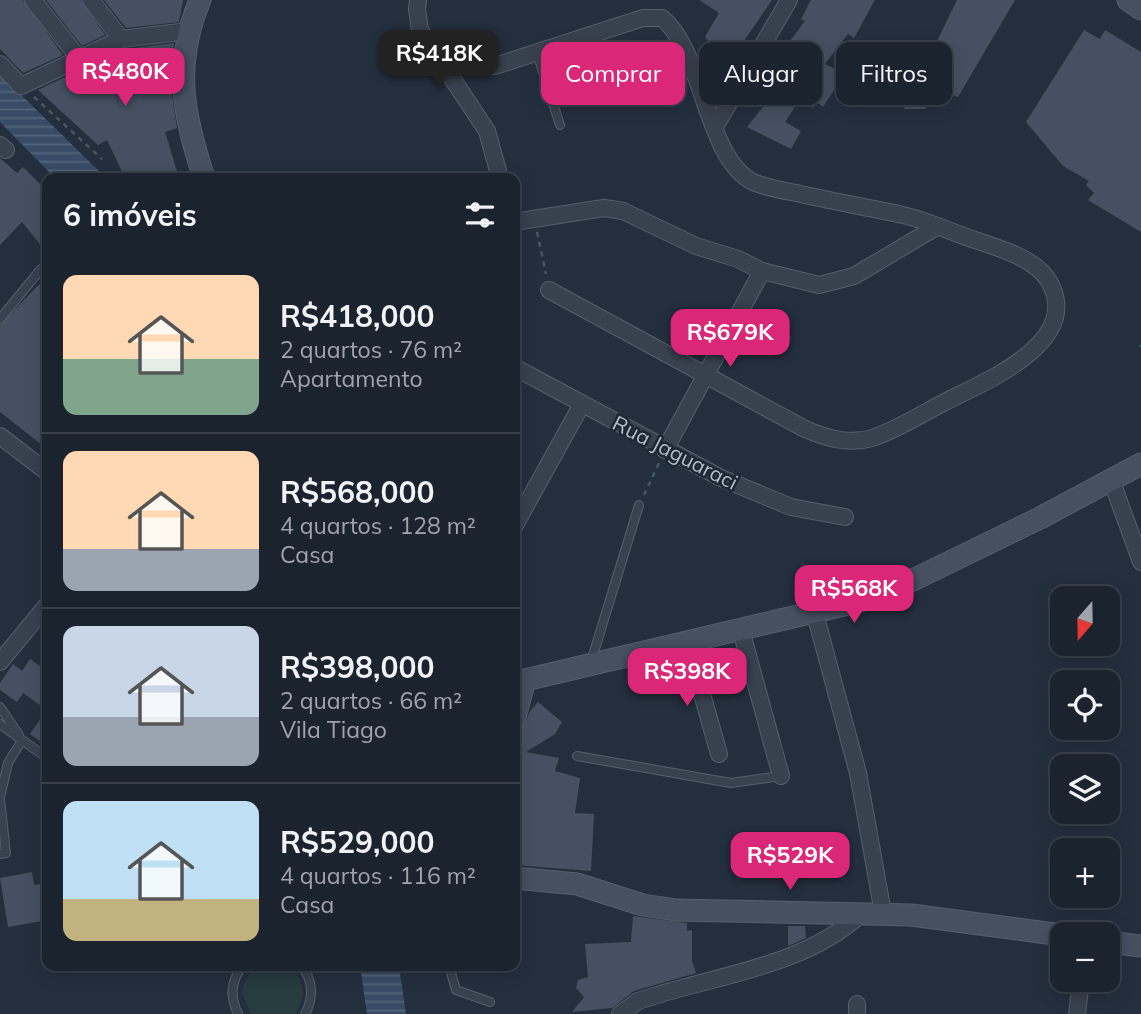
<!DOCTYPE html>
<html lang="pt">
<meta charset="utf-8">
<style>
body{margin:0;font-family:Mulish,sans-serif;background:#282f3a;color:#f1f3f6;height:100vh;display:flex;flex-direction:column;font-size:26px;white-space:nowrap}
*{box-sizing:border-box;margin:0}
p{font-size:23px;color:#a0a4aa}
.icon{flex:none;width:38px;height:38px;fill:none;stroke:currentColor;stroke-width:2;stroke-linecap:round;stroke-linejoin:round}
.map{position:relative;flex:1;overflow:hidden}
.drawer{position:absolute;left:42px;top:173px;width:478px;height:798px;display:flex;flex-direction:column;background:#1b232e;border-radius:14px;box-shadow:0 4px 18px #0003,0 0 0 2px #39404a}
.drawer>*{flex:none}
.banner{position:absolute;left:541px;top:42px;width:495px;height:63px;display:flex;gap:14px}
.needle{width:46px;rotate:200deg}
.fabs{position:absolute;left:1050px;top:586px;display:grid;gap:14px}
.fabs a{display:grid;place-items:center;width:70px;height:70px;border-radius:14px;background:#1b232e;box-shadow:0 4px 18px #0003,0 0 0 2px #39404a;font-size:35px}
.price{position:absolute;translate:-50% -60px;padding:0 16px;border-radius:14px;background:#db2777;color:#fff;font-size:23px;line-height:46px;filter:drop-shadow(0 2px 4px #0008)}
.price::after{content:'';position:absolute;left:50%;top:42px;width:21px;height:16px;margin-left:-10px;background:inherit;clip-path:polygon(0 0,100% 0,50% 100%)}
.price.on{background:#222;color:#fff}
ul{padding:0;list-style:none}
li{display:flex;align-items:center;gap:21px;height:175px;padding:0 21px}
li+li{border-top:2px solid #39404a}
li span{display:grid;place-items:center;flex:none;width:196px;height:140px;border-radius:14px;color:#555}
li>.icon{margin-inline-start:auto}
span .icon{width:84px;height:84px;fill:#fffc;stroke-width:1}
li b{font-size:30px}
h2{display:flex;justify-content:space-between;align-items:center;height:84px;padding:0 21px;font-size:30px}
.pill{padding:0 24px;border-radius:14px;background:#1b232e;box-shadow:0 4px 18px #0003,0 0 0 2px #39404a;font-size:24px;line-height:63px}
.pill.on{background:#db2777;color:#fff}
.map>svg:first-child{display:block}
</style>
<div class="map">
<svg width="1141" height="1014" viewBox="0 0 1141 1014">
<defs>
<pattern id="water-rules" width="6" height="5" patternUnits="userSpaceOnUse" patternTransform="scale(1.75)"><rect width="6" height="5" fill="#394c67"/><path d="M0 2.5h6" fill="none" stroke="#53647b"/></pattern>
</defs>
<rect width="100%" height="100%" fill="#242f3e"/>
<path fill="#263c3f" d="M 287,966 C 305,977 307,998 295,1014 L 251,1014 L 242,993 C 246,965 263,966 287,966 Z"/>
<path fill="url(#water-rules)" d="M 0,74 L 106,178 L 55,178 L 0,122 Z
M 360,966 L 399,966 L 406,1014 L 367,1014 Z"/>
<path fill="#455162" d="M 0,0 L 23,0 L 63,55 L 23,73 L 0,49 Z
M 46,0 L 81,0 L 105,35 L 82,46 Z
M 104,0 L 183,0 L 179,22 L 126,28 Z
M 699,0 L 772,0 L 729,63 L 705,45 L 708,40 L 705,37 L 719,13 Z
M 811,0 L 875,0 L 854,38 L 848,34 L 825,64 L 837,70 L 835,73 L 842,78 L 823,107 L 817,102 L 813,108 L 801,98 L 785,122 L 801,131 L 791,149 L 747,127 L 763,107 L 757,103 L 771,87 L 761,80 L 786,40 L 789,42 L 805,21 L 801,19 Z
M 957,0 L 1015,0 L 958,97 L 939,91 L 925,109 L 904,109 Z
M 1084,30 L 1100,39 L 1105,30 L 1141,52 L 1141,232 L 1088,200 L 1094,193 L 1086,185 L 1089,181 L 1063,166 L 1026,122 Z
M 174,43 L 171,89 L 177,128 L 165,132 L 179,178 L 125,178 L 107,140 L 98,145 L 38,90 L 124,49 Z
M 0,158 L 17,173 L 23,167 L 47,191 L 47,253 L 22,222 L 0,245 Z
M 47,276 L 47,449 L 0,412 L 0,325 Z
M 30,659 L 47,671 L 47,746 L 30,734 L 47,710 L 23,693 L 17,702 L 0,690 L 0,683 L 13,664 L 22,671 Z
M 538,702 L 562,722 L 555,734 L 526,752 L 559,758 L 555,771 L 580,778 L 575,813 L 594,814 L 591,871 L 514,865 L 514,749 L 530,711 Z
M 32,872 L 34,885 L 47,883 L 47,920 L 8,927 L 0,878 Z
M 633,916 L 687,923 L 687,931 L 692,930 L 692,961 L 696,973 L 634,991 L 612,1008 L 572,1012 L 584,997 L 576,988 L 578,980 L 588,977 L 585,944 L 631,942 Z
M 788,926 L 805,926 L 806,938 L 788,946 Z"/>
<g fill="none" stroke-linecap="round" stroke-linejoin="round">
<defs>
<path id="lane" d="M 537,53 L 560,125
M 0,319 L 41,269
M 591,662 L 639,505
M 0,707 L 19,735
M 0,724 L 47,758
M 577,756 L 731,783 L 781,776
M 0,797 L 8,763 L 22,740
M 0,799 L 6,853 L 0,854
M 301,966 C 313,979 314,998 305,1014
M 449,966 L 456,990 L 490,1002
M 238,1014 C 230,997 230,981 243,966"/>
<path id="street" d="M 33,0 L 78,57
M 91,0 L 121,39
M 418,0 L 417,10 L 420,30 L 487,131 L 500,178
M 0,64 L 21,86 L 121,39 L 188,31
M 495,66 L 643,18 L 662,18 C 704,52 705,158 753,182 C 769,189 788,191 805,195 C 837,202 870,208 903,215 C 929,221 953,233 978,241 C 1002,249 1037,259 1050,283 C 1082,344 983,382 943,403 C 920,415 896,430 872,438 C 849,445 826,438 805,429 L 549,290
M 715,127 L 789,0
M 0,145 L 6,150
M 514,222 L 604,208 L 623,211 L 696,246 L 738,259 L 762,271 L 819,285 L 854,276 L 938,226
M 514,367 L 721,478 L 791,507 L 845,517
M 0,436 L 47,472
M 665,450 L 762,271
M 1112,482 L 1141,562
M 514,527 L 582,404
M 815,614 L 858,773 L 883,913
M 741,630 L 781,776
M 687,641 L 719,754
M 0,662 L 47,605
M 857,1004 L 857,1014
M 620,1014 L 638,1001 L 657,995 C 726,974 806,964 861,914
M 1077,1014 L 1081,980"/>
<path id="secondary" d="M 200,0 C 173,66 183,113 204,178
M 1128,0 L 1141,9
M 525,680 L 861,601 L 915,579 L 1040,518 L 1141,464
M 514,721 L 525,680
M 514,878 L 577,884 L 643,905 L 676,910 L 911,915 L 1062,935
M 1108,942 L 1141,946"/>
</defs>
<use href="#lane" stroke="#565f6c" stroke-width="10"/>
<use href="#street" stroke="#565f6c" stroke-width="18"/>
<use href="#secondary" stroke="#565f6c" stroke-width="23"/>
<path stroke="#44595c" stroke-width="2.5" stroke-dasharray="5 5" stroke-linecap="butt" d="M 34,97 L 102,159
M 537,232 L 546,274
M 1140,345 L 1141,347
M 644,495 L 659,463"/>
<use href="#lane" stroke="#38414e" stroke-width="8"/>
<use href="#street" stroke="#38414e" stroke-width="16"/>
<use href="#secondary" stroke="#465061" stroke-width="21"/>
</g>
<g text-anchor="middle" stroke-width="5" stroke-linejoin="round" paint-order="stroke">
<g font-size="21" fill="#b4bcc9" stroke="#1d2633">
<text transform="translate(675 453) rotate(27)" y="7">Rua Jaguaraci</text>
</g>
</g>
</svg>
<div class="fabs">
<a><svg class="needle" viewBox="-14 -14 28 28"><path d="M0-13l5 13h-10z" fill="#e53935"/><path d="M0 13l5-13h-10z" fill="#a0a4aa"/></svg></a>
<a><svg class="icon" aria-label="locate" viewBox="0 0 24 24"><circle cx="12" cy="12" r="6"/><path d="M12 2v4M12 18v4M2 12h4M18 12h4"/></svg></a>
<a><svg class="icon" aria-label="layers" viewBox="0 0 24 24"><path d="M12 4l9 5-9 5-9-5zM3 14l9 5 9-5"/></svg></a>
<a>+</a>
<a>−</a>
</div>
<b class="price on" style="left:439px;top:90px">R$418K</b>
<b class="price" style="left:125px;top:108px">R$480K</b>
<b class="price" style="left:730px;top:369px">R$679K</b>
<b class="price" style="left:854px;top:625px">R$568K</b>
<b class="price" style="left:687px;top:708px">R$398K</b>
<b class="price" style="left:790px;top:892px">R$529K</b>
<div class="banner">
<a class="pill on">Comprar</a>
<a class="pill">Alugar</a>
<a class="pill">Filtros</a>
</div>
<section class="drawer">
<h2>6 imóveis<svg class="icon" aria-label="filters" viewBox="0 0 24 24"><path d="M4 7h16M4 17h16"/><circle cx="9" cy="7" r="2"/><circle cx="15" cy="17" r="2"/></svg></h2>
<ul>
<li><span style="background:linear-gradient(#ffd9b3 60%,#7fa58c 0)"><svg class="icon" aria-label="home" viewBox="0 0 24 24"><path d="M3 11l9-7 9 7M6 9v11h12V9"/></svg></span><div><b>R$418,000</b><p>2 quartos · 76 m²</p><p>Apartamento</p></div></li>
<li><span style="background:linear-gradient(#ffd9b3 70%,#9aa5b1 0)"><svg class="icon" aria-label="home" viewBox="0 0 24 24"><path d="M3 11l9-7 9 7M6 9v11h12V9"/></svg></span><div><b>R$568,000</b><p>4 quartos · 128 m²</p><p>Casa</p></div></li>
<li><span style="background:linear-gradient(#c9d6e8 65%,#9aa5b1 0)"><svg class="icon" aria-label="home" viewBox="0 0 24 24"><path d="M3 11l9-7 9 7M6 9v11h12V9"/></svg></span><div><b>R$398,000</b><p>2 quartos · 66 m²</p><p>Vila Tiago</p></div></li>
<li><span style="background:linear-gradient(#bfe0f5 70%,#c2b280 0)"><svg class="icon" aria-label="home" viewBox="0 0 24 24"><path d="M3 11l9-7 9 7M6 9v11h12V9"/></svg></span><div><b>R$529,000</b><p>4 quartos · 116 m²</p><p>Casa</p></div></li>
</ul>
</section>
</div>
